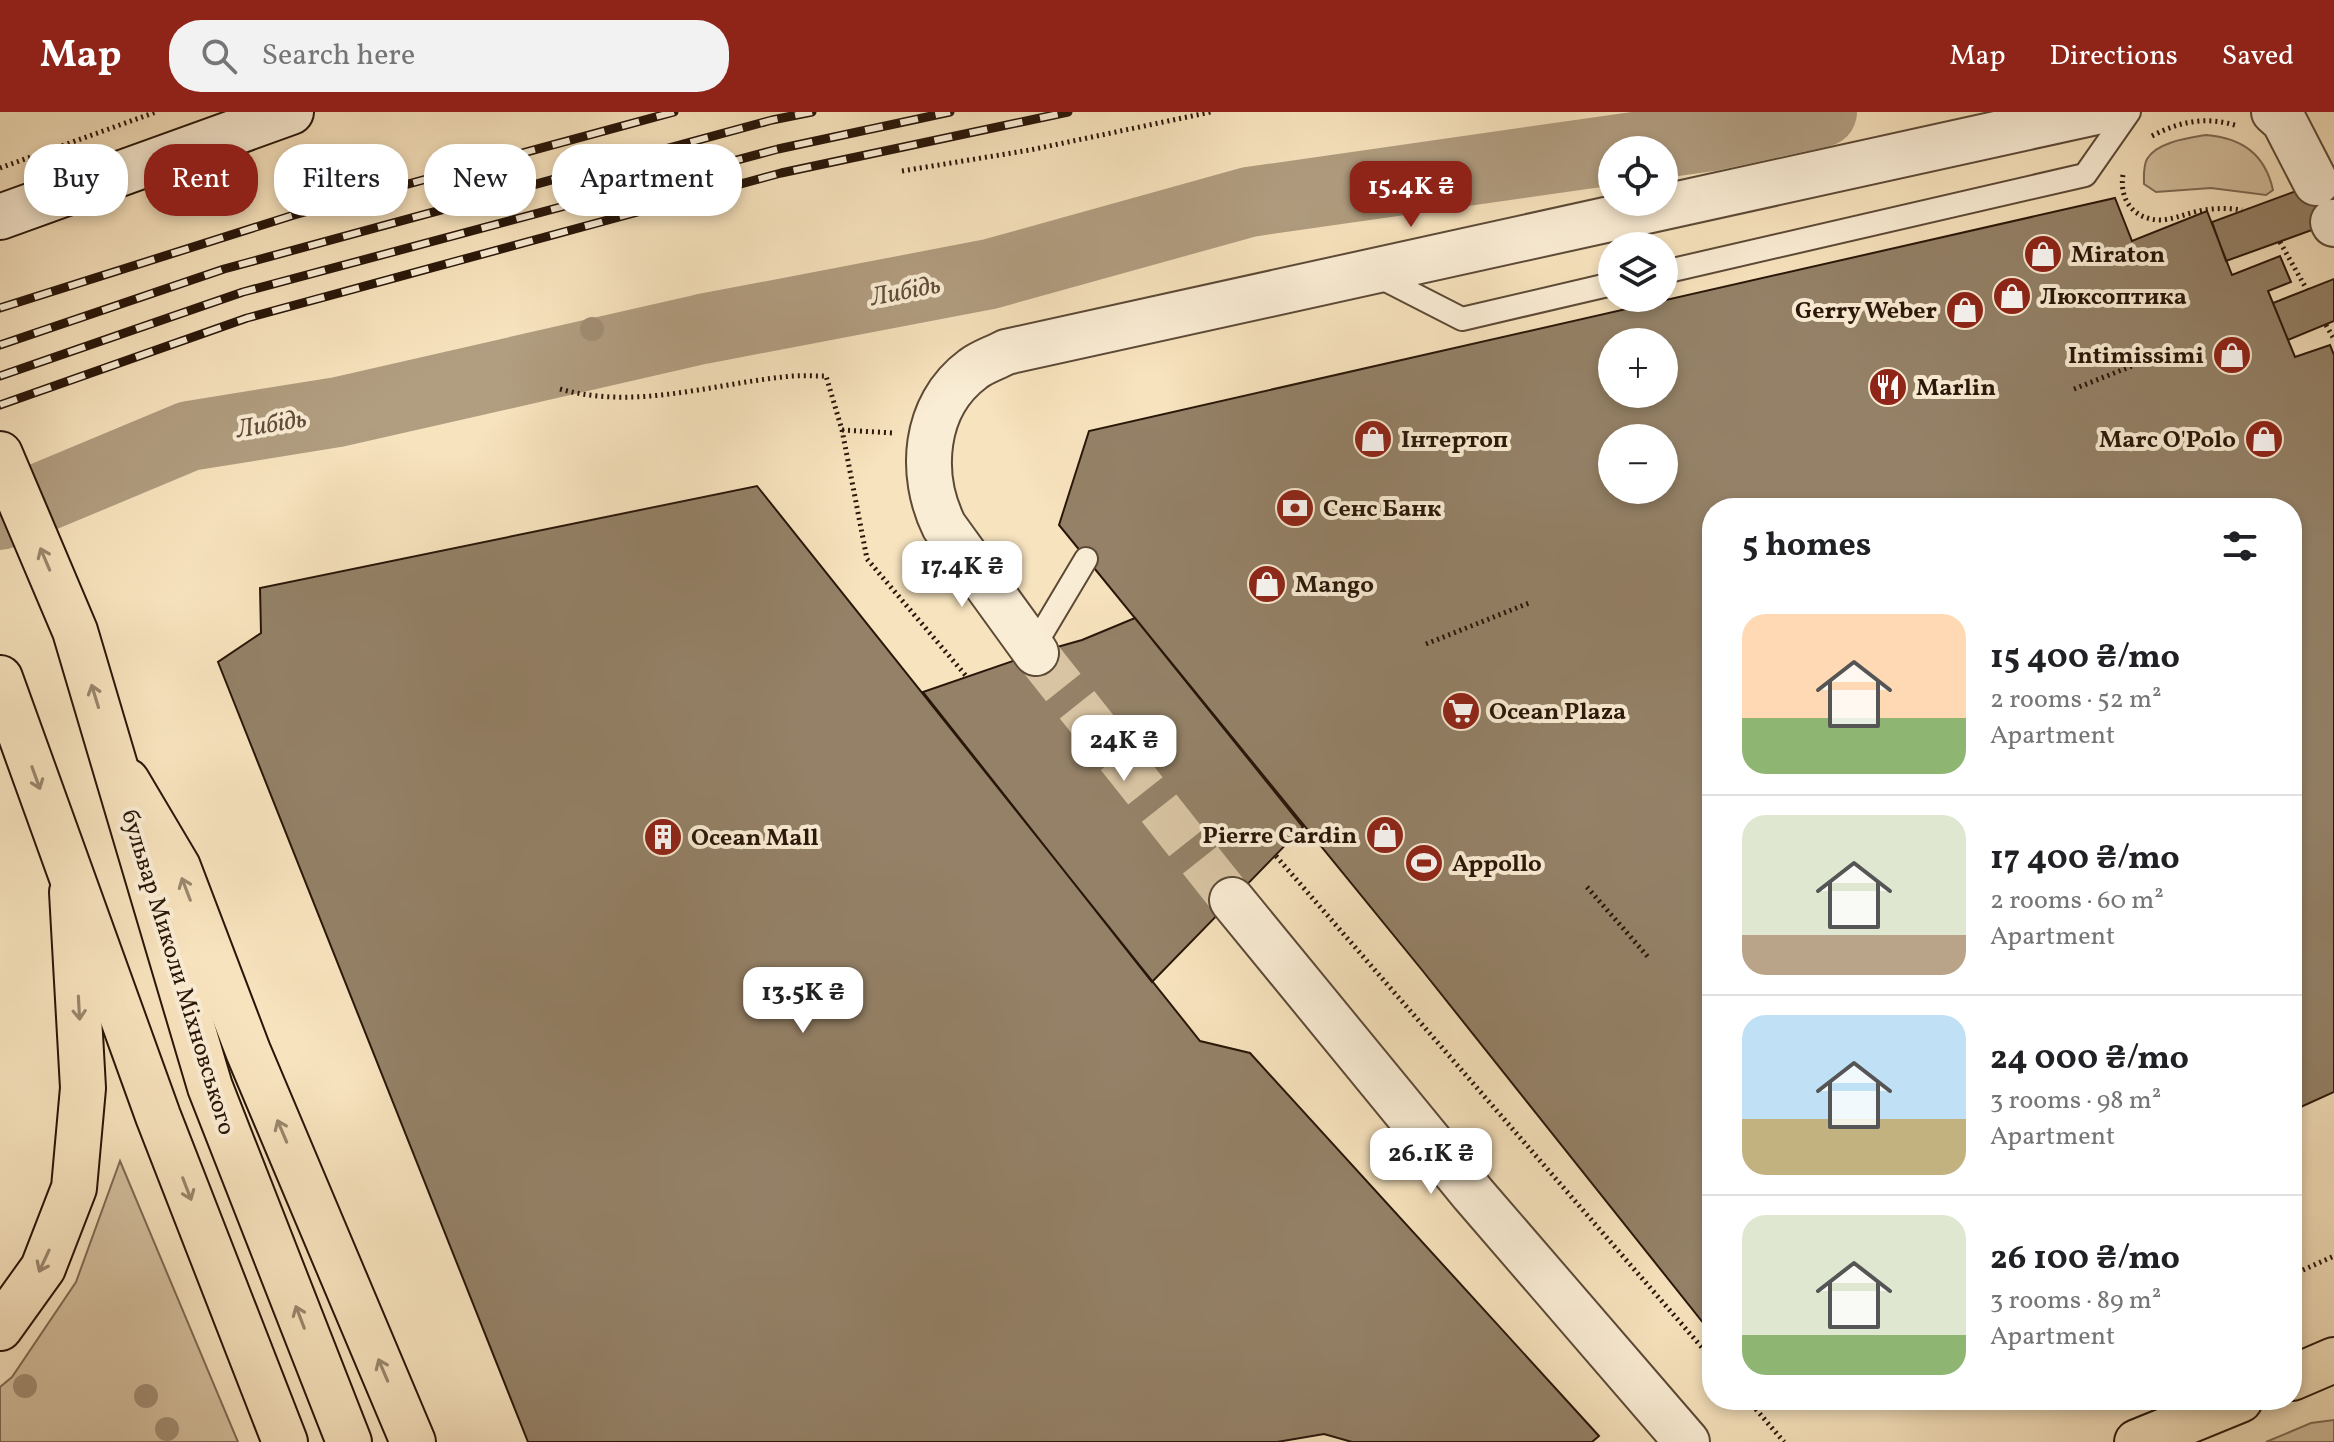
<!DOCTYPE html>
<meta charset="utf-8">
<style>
body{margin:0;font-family:Vollkorn,serif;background:#f2f2f2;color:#202124;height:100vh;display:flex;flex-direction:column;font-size:30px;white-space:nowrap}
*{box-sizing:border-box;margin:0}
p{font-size:26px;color:#757577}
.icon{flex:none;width:44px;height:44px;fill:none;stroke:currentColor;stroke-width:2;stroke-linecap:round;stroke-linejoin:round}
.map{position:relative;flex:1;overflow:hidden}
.drawer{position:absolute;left:1702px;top:386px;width:600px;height:912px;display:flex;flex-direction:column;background:#fff;border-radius:32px;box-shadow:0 4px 12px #0003}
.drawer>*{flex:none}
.banner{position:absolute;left:24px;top:32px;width:760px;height:72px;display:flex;gap:16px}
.buttons{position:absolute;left:1598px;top:24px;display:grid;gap:16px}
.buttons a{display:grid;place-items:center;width:80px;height:80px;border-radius:50%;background:#fff;box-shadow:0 4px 12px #0003;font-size:40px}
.price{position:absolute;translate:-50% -68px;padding:0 18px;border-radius:16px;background:#fff;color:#222;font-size:26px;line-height:52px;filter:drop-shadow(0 2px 4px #0008)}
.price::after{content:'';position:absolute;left:50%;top:48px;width:24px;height:18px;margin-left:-12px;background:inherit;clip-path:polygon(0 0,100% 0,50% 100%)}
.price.selected{background:#8f2418;color:#fff}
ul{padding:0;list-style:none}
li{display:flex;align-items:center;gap:24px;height:200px;padding:0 40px}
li+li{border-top:2px solid #e0e0e0}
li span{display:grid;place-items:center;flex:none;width:224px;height:160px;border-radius:24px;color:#555}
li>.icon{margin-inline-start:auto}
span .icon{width:96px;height:96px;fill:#fffc;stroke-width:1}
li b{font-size:34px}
h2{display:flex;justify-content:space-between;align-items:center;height:96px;padding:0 40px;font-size:34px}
.tag{padding:0 28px;border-radius:32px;background:#fff;box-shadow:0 4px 12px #0003;font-size:28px;line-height:72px}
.tag.selected{background:#8f2418;color:#fff}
header{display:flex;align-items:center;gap:48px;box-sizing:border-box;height:112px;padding:0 40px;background:#8f2418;color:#fff}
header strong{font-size:38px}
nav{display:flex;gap:44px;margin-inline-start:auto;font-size:28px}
.search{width:560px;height:72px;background:#f2f2f2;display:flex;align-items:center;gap:20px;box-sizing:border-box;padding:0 28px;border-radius:32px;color:#757577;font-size:30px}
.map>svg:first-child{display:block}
</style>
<header>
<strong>Map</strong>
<div class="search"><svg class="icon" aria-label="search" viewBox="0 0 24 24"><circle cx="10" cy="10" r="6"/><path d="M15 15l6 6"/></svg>Search here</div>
<nav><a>Map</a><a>Directions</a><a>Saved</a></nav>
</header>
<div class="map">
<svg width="2334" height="1330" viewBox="0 0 2334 1330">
<rect width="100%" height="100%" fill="#f7e3be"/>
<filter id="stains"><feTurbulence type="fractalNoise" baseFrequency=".0025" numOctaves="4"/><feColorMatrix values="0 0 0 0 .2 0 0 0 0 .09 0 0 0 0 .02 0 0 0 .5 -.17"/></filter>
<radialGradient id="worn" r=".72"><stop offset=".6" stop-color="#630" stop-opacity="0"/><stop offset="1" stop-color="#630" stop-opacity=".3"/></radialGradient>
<path fill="#d4c09f" stroke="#7e6b54" stroke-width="2" d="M 2206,23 C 2242,26 2265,42 2273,78 L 2266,83 L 2211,76 L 2156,80 L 2144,72 C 2144,64 2143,55 2147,47 C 2157,30 2188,26 2206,23 Z
M 120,1049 L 238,1330 L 0,1330 L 0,1275 L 12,1265 L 76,1170 Z
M 2334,1308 L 2334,1330 L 2266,1330 L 2311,1311 Z"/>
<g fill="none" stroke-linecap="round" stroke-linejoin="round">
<path stroke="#b19d80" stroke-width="70" d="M 0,403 L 189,324 L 338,300 L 702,217 L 990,162 L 1249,90 L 1711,24 L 1822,0"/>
</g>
<path fill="#948167" stroke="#291609" stroke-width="2" fill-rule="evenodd" d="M 2334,65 L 2334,110 L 2226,149 L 2212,110 Z
M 2115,86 L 2132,129 L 2207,99 L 2232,163 L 2280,144 L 2291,170 L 2268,179 L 2295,245 L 2330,233 L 2334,243 L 2334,980 L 2292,999 L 2292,396 L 1712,396 L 1712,1222 L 1422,858 L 1059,413 L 1089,319 ZM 1612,230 L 1664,230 L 1664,282 L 1612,282 ZM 1612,326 L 1664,326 L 1664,378 L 1612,378 Z
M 2334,167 L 2334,209 L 2288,228 L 2273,191 Z
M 757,374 L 1200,929 L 1250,941 L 1599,1324 L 1592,1330 L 1352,1330 L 1324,1322 L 1277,1330 L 528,1330 L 218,550 L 261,521 L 260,476 Z
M 1135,506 L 1303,715 L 1152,870 L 923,580 L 1036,541 L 1082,528 Z"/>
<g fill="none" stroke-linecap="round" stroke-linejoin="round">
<path stroke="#d8c4a3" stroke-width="44" stroke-dasharray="44 22" stroke-linecap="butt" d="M 1036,541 L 1232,788"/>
<defs>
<path id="service" d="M 1664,160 L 2085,63 L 2129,0
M 1376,163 L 1462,207 L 1612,172
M 1033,536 L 1086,447"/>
<path id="minor" d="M 2274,0 L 2284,9 L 2316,71
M 2333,110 L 2334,112
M 1036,541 L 944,414 C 919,363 923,294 973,257 C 982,250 995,246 1006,240 L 2096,0
M 1232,788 L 1473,1082 L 1687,1330"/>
<path id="secondary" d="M 0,105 L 291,0"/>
<path id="primary" d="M 127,669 L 178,755 L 248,939 L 413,1330
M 0,1216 L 43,1156 L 74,1076 L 83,976 L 72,780
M 2292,1266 L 2334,1248
M 2137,1330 L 2240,1288"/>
<path id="trunk" d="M 0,342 L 75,519 L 210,975 L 349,1330
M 0,566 L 158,1004 L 285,1330"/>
</defs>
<use href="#service" stroke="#5c4936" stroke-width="26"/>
<use href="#minor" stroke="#5c4936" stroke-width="48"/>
<use href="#secondary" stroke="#291609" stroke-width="48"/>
<use href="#primary" stroke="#291609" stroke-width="48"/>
<use href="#trunk" stroke="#291609" stroke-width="48"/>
<path stroke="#291609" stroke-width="5" stroke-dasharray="2 4" stroke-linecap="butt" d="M 2152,24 C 2180,9 2207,4 2238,14
M 0,56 L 156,0
M 902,59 L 1030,38 L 1211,0
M 2123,63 C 2119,88 2134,108 2161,108 C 2176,107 2190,100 2204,98 C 2217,96 2230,96 2242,98
M 2280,130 L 2307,178
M 2326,213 L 2334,227
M 560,277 C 634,298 708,273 783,265 C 797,263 812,264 826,264 L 842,318 L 867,447 L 967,565
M 2074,277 L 2147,248
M 842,318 L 893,321
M 1426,532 L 1529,491
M 1276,744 L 1712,1247
M 1587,775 L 1649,846
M 2292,1163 L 2334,1144
M 1748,1288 L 1784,1330"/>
<use href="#service" stroke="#faedd5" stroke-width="22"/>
<use href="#minor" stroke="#faedd5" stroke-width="44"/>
<use href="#secondary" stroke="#faedd5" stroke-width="44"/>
<use href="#primary" stroke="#f7e3be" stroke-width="44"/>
<use href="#trunk" stroke="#f7e3be" stroke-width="44"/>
<defs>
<path id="rail" d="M 0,196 L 294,103 L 674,0
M 0,233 L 224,157 L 772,8 L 812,0
M 0,264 L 243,180 L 778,37 L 950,0
M 0,293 L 247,206 L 781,61 L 1068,0"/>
</defs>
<use href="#rail" stroke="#291609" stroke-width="9"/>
<use href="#rail" stroke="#faedd5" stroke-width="6" stroke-dasharray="18" stroke-linecap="butt"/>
</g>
<g fill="#a28e73">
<circle cx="592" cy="217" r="12"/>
<circle cx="25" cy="1274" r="12"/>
<circle cx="146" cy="1284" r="12"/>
<circle cx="167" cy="1317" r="12"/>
</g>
<defs><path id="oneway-shaft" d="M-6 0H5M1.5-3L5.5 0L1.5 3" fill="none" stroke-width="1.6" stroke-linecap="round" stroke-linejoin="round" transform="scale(2)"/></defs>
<g stroke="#9a876d">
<use href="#oneway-shaft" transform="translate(45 447) rotate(-113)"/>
<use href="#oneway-shaft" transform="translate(95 584) rotate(-107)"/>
<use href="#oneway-shaft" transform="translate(36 666) rotate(70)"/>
<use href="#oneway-shaft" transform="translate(186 777) rotate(-111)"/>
<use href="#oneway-shaft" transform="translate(79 896) rotate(87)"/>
<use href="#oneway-shaft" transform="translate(282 1019) rotate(-113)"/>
<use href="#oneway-shaft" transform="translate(187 1077) rotate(69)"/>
<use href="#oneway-shaft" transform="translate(44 1149) rotate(115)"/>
<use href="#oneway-shaft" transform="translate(300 1205) rotate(-111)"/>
<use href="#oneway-shaft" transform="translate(383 1258) rotate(-113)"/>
</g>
<defs>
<symbol id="shop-disc" viewBox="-11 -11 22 22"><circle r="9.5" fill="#8f2418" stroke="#faedd5"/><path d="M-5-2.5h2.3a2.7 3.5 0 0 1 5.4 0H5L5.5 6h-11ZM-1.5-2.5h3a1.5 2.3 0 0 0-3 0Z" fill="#fff"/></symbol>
<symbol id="restaurant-disc" viewBox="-11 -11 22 22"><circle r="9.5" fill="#8f2418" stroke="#faedd5"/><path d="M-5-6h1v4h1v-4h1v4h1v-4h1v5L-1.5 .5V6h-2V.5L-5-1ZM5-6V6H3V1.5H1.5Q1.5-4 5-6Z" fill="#fff"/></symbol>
<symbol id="bank-disc" viewBox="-11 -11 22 22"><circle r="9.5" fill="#8f2418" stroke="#faedd5"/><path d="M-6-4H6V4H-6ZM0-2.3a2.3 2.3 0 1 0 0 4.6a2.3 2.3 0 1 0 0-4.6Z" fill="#fff"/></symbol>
<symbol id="supermarket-disc" viewBox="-11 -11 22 22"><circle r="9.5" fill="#8f2418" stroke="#faedd5"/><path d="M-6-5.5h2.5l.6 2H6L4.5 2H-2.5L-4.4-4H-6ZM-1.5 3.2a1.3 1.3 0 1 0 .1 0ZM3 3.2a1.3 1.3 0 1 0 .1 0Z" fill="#fff"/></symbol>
<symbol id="building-disc" viewBox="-11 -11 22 22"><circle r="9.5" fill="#8f2418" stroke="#faedd5"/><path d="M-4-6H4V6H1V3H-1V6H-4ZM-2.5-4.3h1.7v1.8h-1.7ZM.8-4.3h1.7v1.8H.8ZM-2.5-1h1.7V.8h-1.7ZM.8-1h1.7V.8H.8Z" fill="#fff"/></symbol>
<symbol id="stadium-disc" viewBox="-11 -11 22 22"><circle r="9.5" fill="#8f2418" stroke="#faedd5"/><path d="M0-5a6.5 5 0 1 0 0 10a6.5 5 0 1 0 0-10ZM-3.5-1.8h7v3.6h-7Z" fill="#fff"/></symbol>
</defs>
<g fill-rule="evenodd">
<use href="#shop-disc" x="2021" y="120" width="44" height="44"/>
<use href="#shop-disc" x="1990" y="162" width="44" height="44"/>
<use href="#shop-disc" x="1943" y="176" width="44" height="44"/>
<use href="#shop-disc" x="2210" y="221" width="44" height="44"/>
<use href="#restaurant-disc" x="1866" y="253" width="44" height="44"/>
<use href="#shop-disc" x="1351" y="305" width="44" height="44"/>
<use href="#shop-disc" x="2242" y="305" width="44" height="44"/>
<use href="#bank-disc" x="1273" y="374" width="44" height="44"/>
<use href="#shop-disc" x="1245" y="450" width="44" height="44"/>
<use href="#supermarket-disc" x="1439" y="577" width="44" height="44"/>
<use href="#shop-disc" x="1363" y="701" width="44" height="44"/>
<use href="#building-disc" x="641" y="703" width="44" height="44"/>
<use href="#stadium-disc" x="1402" y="729" width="44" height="44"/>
</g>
<g text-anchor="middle" stroke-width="8" stroke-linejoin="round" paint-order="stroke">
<g font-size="24" font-weight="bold" fill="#291609" stroke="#faedd5" text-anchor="start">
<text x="2071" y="150">Miraton</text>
<text x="2040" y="192">Люксоптика</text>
<text x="1937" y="206" text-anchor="end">Gerry Weber</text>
<text x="2204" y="251" text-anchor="end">Intimissimi</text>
<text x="1916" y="283">Marlin</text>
<text x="1401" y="335">Інтертоп</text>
<text x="2236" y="335" text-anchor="end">Marc O'Polo</text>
<text x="1323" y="404">Сенс Банк</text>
<text x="1295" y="480">Mango</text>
<text x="1489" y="607">Ocean Plaza</text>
<text x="1357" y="731" text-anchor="end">Pierre Cardin</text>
<text x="691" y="733">Ocean Mall</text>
<text x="1452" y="759">Appollo</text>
</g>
<g font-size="24" fill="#291609" stroke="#faedd5">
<text transform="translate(179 860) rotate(73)" y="8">бульвар Миколи Міхновського</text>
</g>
<g font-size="26" font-style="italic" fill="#5f4c39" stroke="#faedd5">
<text transform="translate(905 178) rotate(-11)" y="9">Либідь</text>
<text transform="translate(271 311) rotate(-9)" y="9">Либідь</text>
</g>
</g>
<rect width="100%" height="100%" filter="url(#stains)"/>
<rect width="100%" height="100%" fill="url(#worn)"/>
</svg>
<div class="buttons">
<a><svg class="icon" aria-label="locate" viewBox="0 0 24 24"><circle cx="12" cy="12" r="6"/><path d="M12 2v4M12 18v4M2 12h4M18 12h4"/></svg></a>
<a><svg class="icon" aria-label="layers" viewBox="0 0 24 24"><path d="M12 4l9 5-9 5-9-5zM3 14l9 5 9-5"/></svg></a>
<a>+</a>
<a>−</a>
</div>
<b class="price selected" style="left:1411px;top:117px">15.4K ₴</b>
<b class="price" style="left:962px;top:497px">17.4K ₴</b>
<b class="price" style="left:1124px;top:671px">24K ₴</b>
<b class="price" style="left:803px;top:923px">13.5K ₴</b>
<b class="price" style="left:1431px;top:1084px">26.1K ₴</b>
<div class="banner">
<a class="tag">Buy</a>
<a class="tag selected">Rent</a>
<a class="tag">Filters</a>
<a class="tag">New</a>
<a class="tag">Apartment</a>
</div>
<section class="drawer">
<h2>5 homes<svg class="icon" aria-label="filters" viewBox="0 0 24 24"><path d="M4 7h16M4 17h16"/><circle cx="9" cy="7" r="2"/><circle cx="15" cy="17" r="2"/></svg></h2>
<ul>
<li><span style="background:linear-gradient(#ffd9b3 65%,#8fb573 0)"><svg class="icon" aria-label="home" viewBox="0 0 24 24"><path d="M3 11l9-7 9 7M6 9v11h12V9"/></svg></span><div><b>15 400 ₴/mo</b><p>2 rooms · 52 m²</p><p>Apartment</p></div></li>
<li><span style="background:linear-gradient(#dfe7d0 75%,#b9a48a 0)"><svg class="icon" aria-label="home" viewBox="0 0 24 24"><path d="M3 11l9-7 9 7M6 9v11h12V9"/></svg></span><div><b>17 400 ₴/mo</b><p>2 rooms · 60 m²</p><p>Apartment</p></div></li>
<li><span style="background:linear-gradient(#bfe0f5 65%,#c2b280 0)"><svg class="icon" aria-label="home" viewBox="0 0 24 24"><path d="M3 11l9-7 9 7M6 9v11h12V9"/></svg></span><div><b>24 000 ₴/mo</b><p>3 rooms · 98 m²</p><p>Apartment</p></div></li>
<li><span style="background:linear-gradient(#dfe7d0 75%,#8fb573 0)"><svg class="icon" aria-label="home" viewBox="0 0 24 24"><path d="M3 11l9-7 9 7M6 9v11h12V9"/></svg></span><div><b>26 100 ₴/mo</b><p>3 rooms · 89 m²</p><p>Apartment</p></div></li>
</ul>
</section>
</div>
